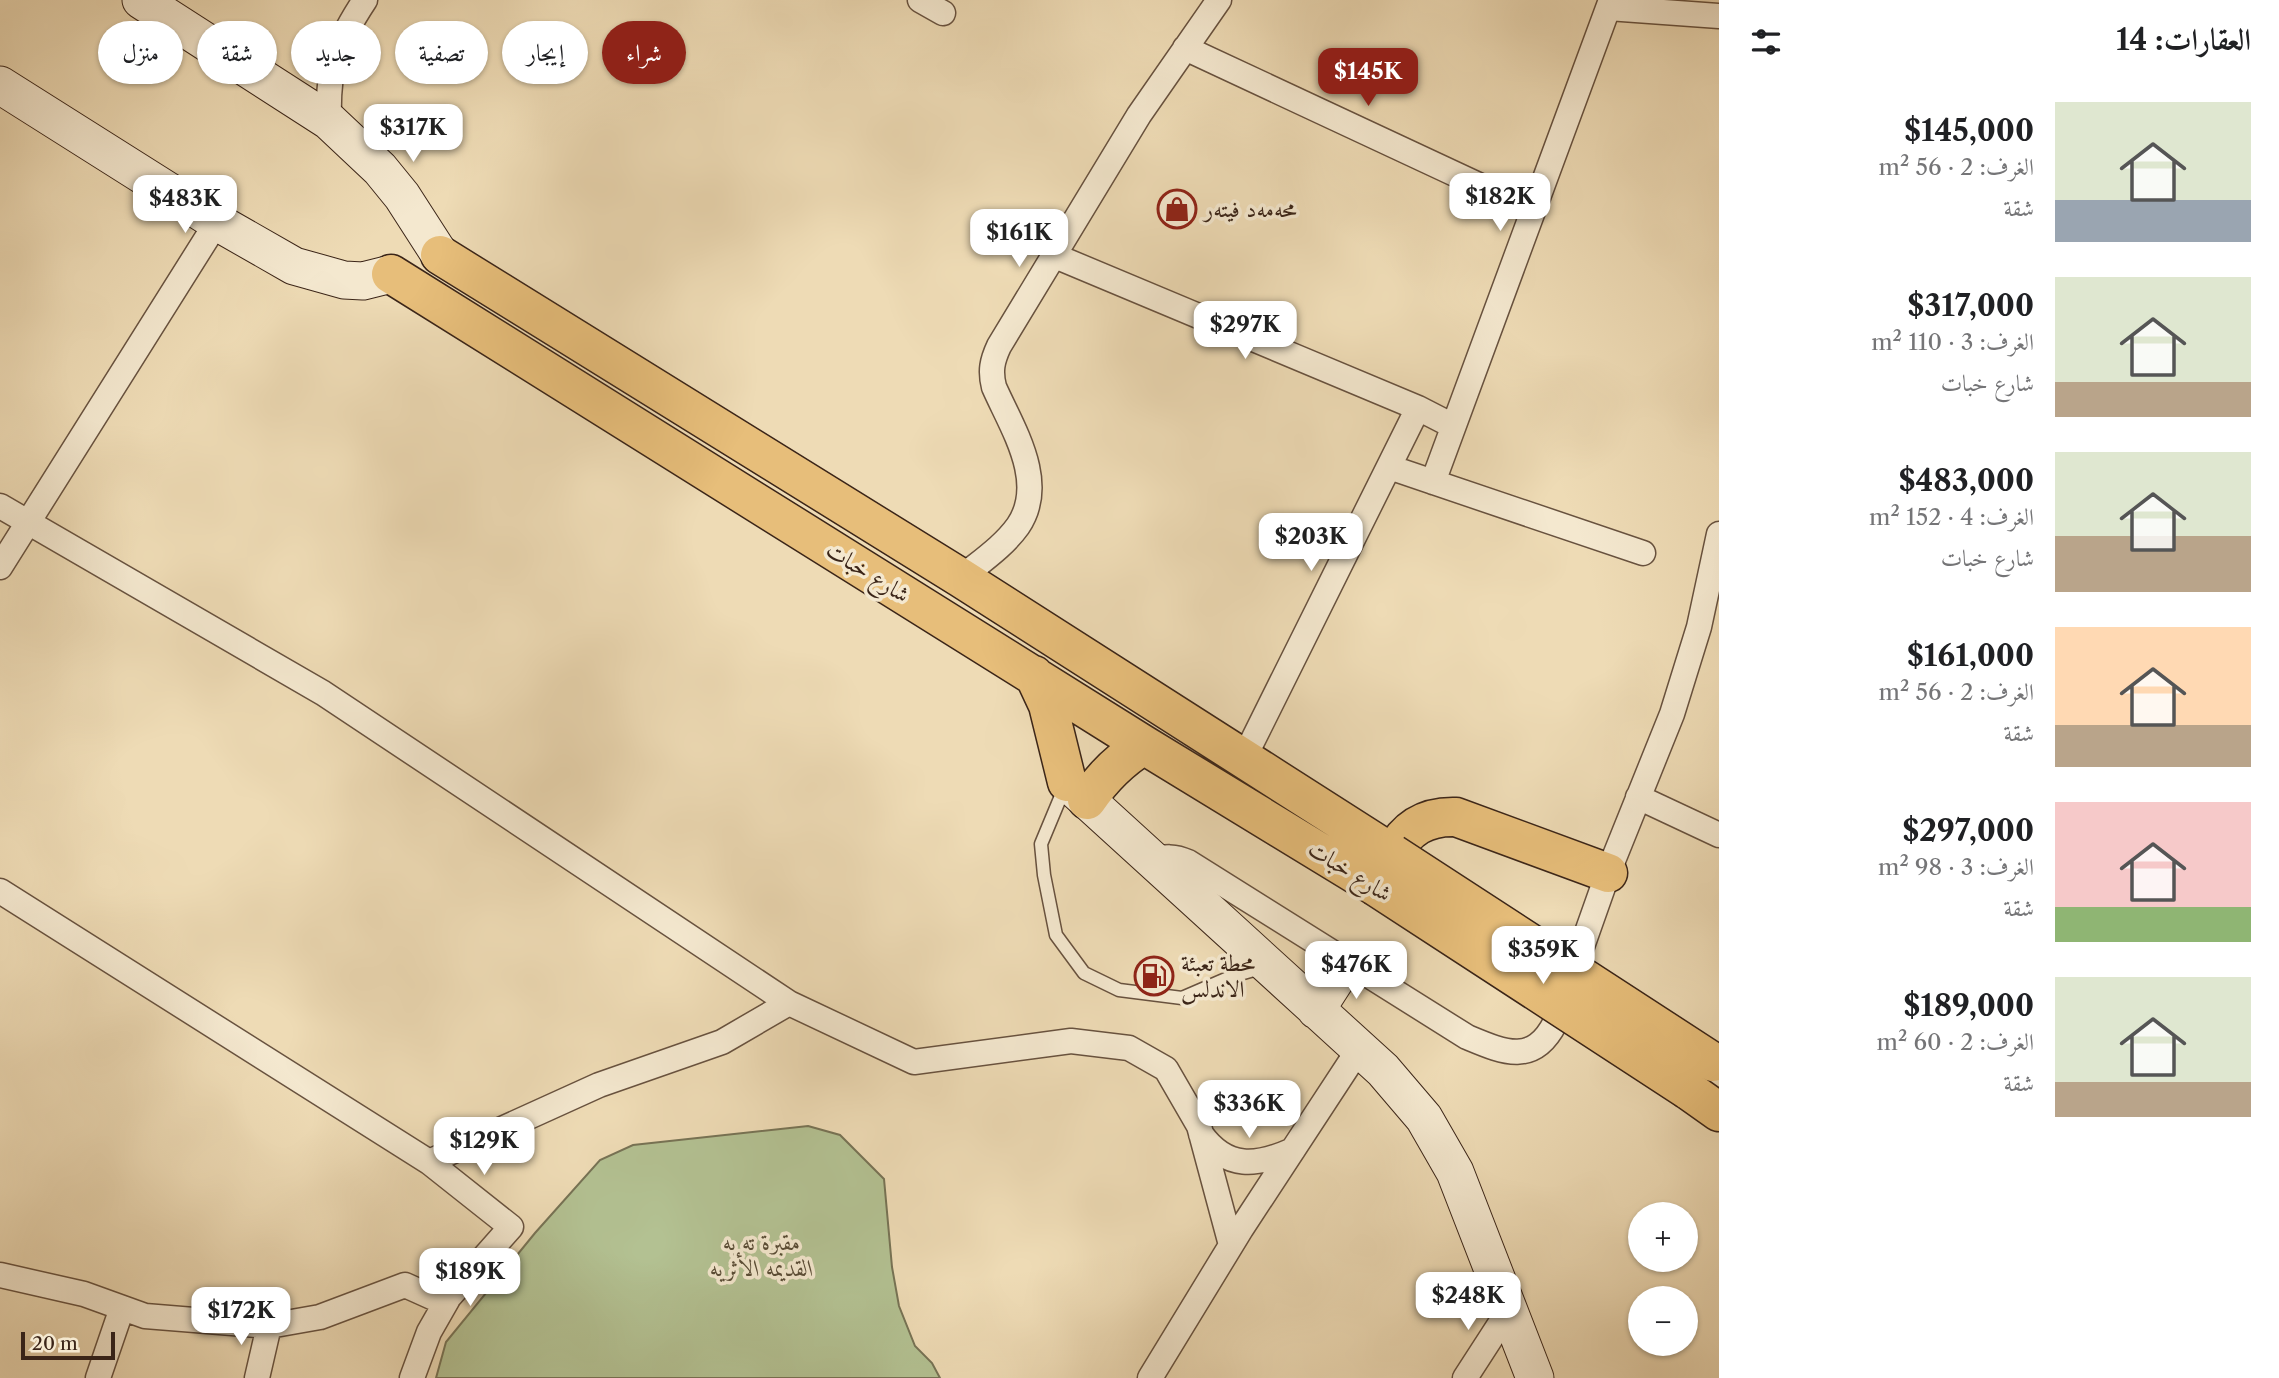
<!DOCTYPE html>
<html lang="ar">
<meta charset="utf-8">
<style>
body{margin:0;font-family:"Libre Caslon Text",Amiri,serif;background:#f2f2f2;color:#202124;direction:rtl;height:100vh;display:flex;flex-direction:column;font-size:26px;white-space:nowrap}
*{box-sizing:border-box;margin:0}
p{font-size:23px;color:#757577}
.icon{flex:none;width:38px;height:38px;fill:none;stroke:currentColor;stroke-width:2;stroke-linecap:round;stroke-linejoin:round}
.map{position:relative;flex:1;overflow:hidden;direction:ltr}
.panel{display:flex;flex-direction:column;background:#fff;width:560px}
.panel>*{flex:none}
.guide{position:absolute;left:21px;top:21px;width:665px;height:63px;direction:rtl;display:flex;gap:14px}
.fabs{position:absolute;left:1628px;top:1202px;display:grid;gap:14px}
.fabs a{display:grid;place-items:center;width:70px;height:70px;border-radius:50%;background:#fff;box-shadow:0 2px 5px #0004;font-size:35px}
.scale{position:absolute;left:21px;bottom:18px;width:94px;box-sizing:border-box;padding-left:7px;border:4px solid #3b2518;border-top:0;font-size:19px;line-height:24px;white-space:nowrap;color:#3b2518;-webkit-text-stroke:5px #f4e8cf;paint-order:stroke}
.price{position:absolute;translate:-50% -60px;padding:0 16px;border-radius:14px;background:#fff;color:#222;font-size:23px;line-height:46px;filter:drop-shadow(0 2px 4px #0008)}
.price::after{content:'';position:absolute;left:50%;top:42px;width:21px;height:16px;margin-left:-10px;background:inherit;clip-path:polygon(0 0,100% 0,50% 100%)}
.price.active{background:#8f2418;color:#fff}
ul{padding:0;list-style:none}
li{display:flex;align-items:center;gap:21px;height:175px;padding:0 28px}
li span{display:grid;place-items:center;flex:none;width:196px;height:140px;border-radius:0px;color:#555}
li>.icon{margin-inline-start:auto}
span .icon{width:84px;height:84px;fill:#fffc;stroke-width:1}
li b{font-size:30px}
h2{display:flex;justify-content:space-between;align-items:center;height:84px;padding:0 28px;font-size:30px}
.chip{padding:0 24px;border-radius:32px;background:#fff;box-shadow:0 2px 5px #0004;font-size:24px;line-height:63px}
.chip.active{background:#8f2418;color:#fff}
main{display:flex;flex:1;min-height:0}
.map>svg:first-child{display:block}
</style>
<main>
<section class="panel">
<h2>العقارات: 14<svg class="icon" aria-label="filters" viewBox="0 0 24 24"><path d="M4 7h16M4 17h16"/><circle cx="9" cy="7" r="2"/><circle cx="15" cy="17" r="2"/></svg></h2>
<ul>
<li><span style="background:linear-gradient(#dfe7d0 70%,#9aa5b1 0)"><svg class="icon" aria-label="home" viewBox="0 0 24 24"><path d="M3 11l9-7 9 7M6 9v11h12V9"/></svg></span><div><b>$145,000</b><p>الغرف: 2 · 56 m²</p><p>شقة</p></div></li>
<li><span style="background:linear-gradient(#dfe7d0 75%,#b9a48a 0)"><svg class="icon" aria-label="home" viewBox="0 0 24 24"><path d="M3 11l9-7 9 7M6 9v11h12V9"/></svg></span><div><b>$317,000</b><p>الغرف: 3 · 110 m²</p><p>شارع خبات</p></div></li>
<li><span style="background:linear-gradient(#dfe7d0 60%,#b9a48a 0)"><svg class="icon" aria-label="home" viewBox="0 0 24 24"><path d="M3 11l9-7 9 7M6 9v11h12V9"/></svg></span><div><b>$483,000</b><p>الغرف: 4 · 152 m²</p><p>شارع خبات</p></div></li>
<li><span style="background:linear-gradient(#ffd9b3 70%,#b9a48a 0)"><svg class="icon" aria-label="home" viewBox="0 0 24 24"><path d="M3 11l9-7 9 7M6 9v11h12V9"/></svg></span><div><b>$161,000</b><p>الغرف: 2 · 56 m²</p><p>شقة</p></div></li>
<li><span style="background:linear-gradient(#f6c9c9 75%,#8fb573 0)"><svg class="icon" aria-label="home" viewBox="0 0 24 24"><path d="M3 11l9-7 9 7M6 9v11h12V9"/></svg></span><div><b>$297,000</b><p>الغرف: 3 · 98 m²</p><p>شقة</p></div></li>
<li><span style="background:linear-gradient(#dfe7d0 75%,#b9a48a 0)"><svg class="icon" aria-label="home" viewBox="0 0 24 24"><path d="M3 11l9-7 9 7M6 9v11h12V9"/></svg></span><div><b>$189,000</b><p>الغرف: 2 · 60 m²</p><p>شقة</p></div></li>
</ul>
</section>
<div class="map">
<svg width="1719" height="1378" viewBox="0 0 1719 1378">
<rect width="100%" height="100%" fill="#eedbb5"/>
<filter id="stains"><feTurbulence type="fractalNoise" baseFrequency=".00286" numOctaves="4"/><feColorMatrix values="0 0 0 0 .2 0 0 0 0 .09 0 0 0 0 .02 0 0 0 .5 -.17"/></filter>
<radialGradient id="worn" r=".72"><stop offset=".6" stop-color="#630" stop-opacity="0"/><stop offset="1" stop-color="#630" stop-opacity=".3"/></radialGradient>
<path fill="#b3c192" stroke="#777355" stroke-width="2" d="M 808,1126 L 840,1135 L 884,1179 L 892,1267 L 899,1306 L 915,1346 L 932,1363 L 940,1378 L 436,1378 L 446,1342 L 535,1233 L 600,1160 L 633,1145 Z"/>
<g fill="none" stroke-linecap="round" stroke-linejoin="round">
<defs>
<path id="service" d="M 1066,784 L 1041,844 L 1044,875 L 1056,935 L 1084,973 L 1119,990 L 1182,998 L 1233,976 L 1264,967"/>
<path id="minor" d="M 920,0 L 943,13
M 1608,8 L 1719,16
M 1185,48 L 1532,210
M 329,121 C 327,68 336,44 365,0
M 1055,256 L 1418,408 L 1453,426
M 1389,467 L 1643,553
M 1433,482 L 1611,0
M 0,506 L 323,693 L 789,1003 L 914,1062 L 1071,1041 L 1129,1048 L 1166,1069 L 1199,1126 L 1231,1245
M 0,567 L 217,222
M 961,578 C 980,562 1003,547 1018,526 C 1048,482 1012,428 994,387 C 990,371 992,361 999,346 L 1139,115 L 1219,0
M 1244,758 L 1418,408
M 1638,797 L 1719,835
M 1152,861 C 1165,856 1175,856 1188,862 L 1467,1037 C 1503,1052 1533,1066 1555,1023 L 1608,873 L 1672,714 L 1699,627 L 1719,534
M 0,891 L 429,1162 L 599,1085 L 722,1042 L 789,1003
M 1201,1134 C 1227,1170 1257,1166 1293,1150
M 0,1275 L 84,1294 L 145,1316 L 269,1326 L 320,1317 L 405,1285 L 445,1303
M 98,1378 L 122,1308
M 257,1378 L 269,1326
M 412,1378 L 429,1332 L 449,1297 L 511,1227 L 429,1162
M 1150,1378 L 1241,1229 L 1359,1049
M 1465,1378 L 1509,1310"/>
<path id="secondary" d="M 141,0 L 329,121 L 380,169 L 402,196 L 440,255
M 0,85 L 217,222 L 294,266 L 344,280 L 363,281 L 391,274
M 1067,782 L 1383,1070 L 1424,1118 L 1455,1172 L 1535,1378
M 1316,1010 L 1347,962"/>
<path id="primary" d="M 440,255 L 961,578 L 1393,854 C 1406,828 1426,816 1456,817 L 1608,873
M 391,274 L 1144,745 L 1375,886
M 1034,675 L 1048,705 L 1067,782
M 1087,800 C 1102,778 1121,759 1144,745
M 1688,1090 L 1719,1112"/>
</defs>
<use href="#service" stroke="#68523f" stroke-width="15"/>
<use href="#minor" stroke="#68523f" stroke-width="27"/>
<use href="#secondary" stroke="#3b2518" stroke-width="39"/>
<use href="#primary" stroke="#3b2518" stroke-width="41"/>
<use href="#service" stroke="#f4e8cf" stroke-width="12"/>
<use href="#minor" stroke="#f4e8cf" stroke-width="24"/>
<use href="#secondary" stroke="#f4e8cf" stroke-width="37"/>
<use href="#primary" stroke="#e7be7a" stroke-width="38"/>
<defs>
<path id="primary-bridge" d="M 1393,854 L 1713,1062
M 1375,886 L 1688,1090"/>
</defs>
<use href="#primary-bridge" stroke="#3b2518" stroke-width="41" stroke-linecap="butt"/>
<use href="#primary-bridge" stroke="#e7be7a" stroke-width="38"/>
</g>
<defs>
<symbol id="shop-ring" viewBox="-11 -11 22 22"><circle r="9.5" fill="#f4e8cf" stroke="#8f2418" stroke-width="1.5"/><path d="M-5-2.5h2.3a2.7 3.5 0 0 1 5.4 0H5L5.5 6h-11ZM-1.5-2.5h3a1.5 2.3 0 0 0-3 0Z" fill="#8f2418"/></symbol>
<symbol id="fuel-ring" viewBox="-11 -11 22 22"><circle r="9.5" fill="#f4e8cf" stroke="#8f2418" stroke-width="1.5"/><path d="M-5.5-6h7V0h2V4h1.3V-2.5L3-4.5l.8-.8L6-3V5H2.5V1h-1V6h-7ZM-4.2-4.7v3.2H.2V-4.7Z" fill="#8f2418"/></symbol>
</defs>
<g fill-rule="evenodd">
<use href="#shop-ring" x="1155" y="187" width="44" height="44"/>
<use href="#fuel-ring" x="1132" y="954" width="44" height="44"/>
</g>
<g text-anchor="middle" stroke-width="7" stroke-linejoin="round" paint-order="stroke">
<g font-size="23" fill="#3b2518" stroke="#f4e8cf" text-anchor="start">
<text x="1204" y="217">محەمەد فیتەر</text>
<text x="1181" y="971">محطة تعبئة<tspan x="1181" dy="26">الاندلس</tspan></text>
</g>
<g font-size="23" fill="#3b2518" stroke="#f4e8cf">
<text transform="translate(868 572) rotate(32)" y="8">شارع خبات</text>
<text transform="translate(1350 871) rotate(32)" y="8">شارع خبات</text>
</g>
<g font-size="23" font-style="italic" fill="#594c36" stroke="#f4e8cf">
<text x="762" y="1250">مقبرة ته په<tspan x="762" dy="26">القديمه الأثريه</tspan></text>
</g>
</g>
<rect width="100%" height="100%" filter="url(#stains)"/>
<rect width="100%" height="100%" fill="url(#worn)"/>
</svg>
<div class="fabs">
<a>+</a>
<a>−</a>
</div>
<div class="scale">20 m</div>
<b class="price active" style="left:1368px;top:108px">$145K</b>
<b class="price" style="left:413px;top:164px">$317K</b>
<b class="price" style="left:1500px;top:233px">$182K</b>
<b class="price" style="left:185px;top:235px">$483K</b>
<b class="price" style="left:1019px;top:269px">$161K</b>
<b class="price" style="left:1245px;top:361px">$297K</b>
<b class="price" style="left:1311px;top:573px">$203K</b>
<b class="price" style="left:1543px;top:986px">$359K</b>
<b class="price" style="left:1356px;top:1001px">$476K</b>
<b class="price" style="left:1249px;top:1140px">$336K</b>
<b class="price" style="left:484px;top:1177px">$129K</b>
<b class="price" style="left:470px;top:1308px">$189K</b>
<b class="price" style="left:1468px;top:1332px">$248K</b>
<b class="price" style="left:241px;top:1347px">$172K</b>
<div class="guide">
<a class="chip active">شراء</a>
<a class="chip">إيجار</a>
<a class="chip">تصفية</a>
<a class="chip">جديد</a>
<a class="chip">شقة</a>
<a class="chip">منزل</a>
</div>
</div>
</main>
